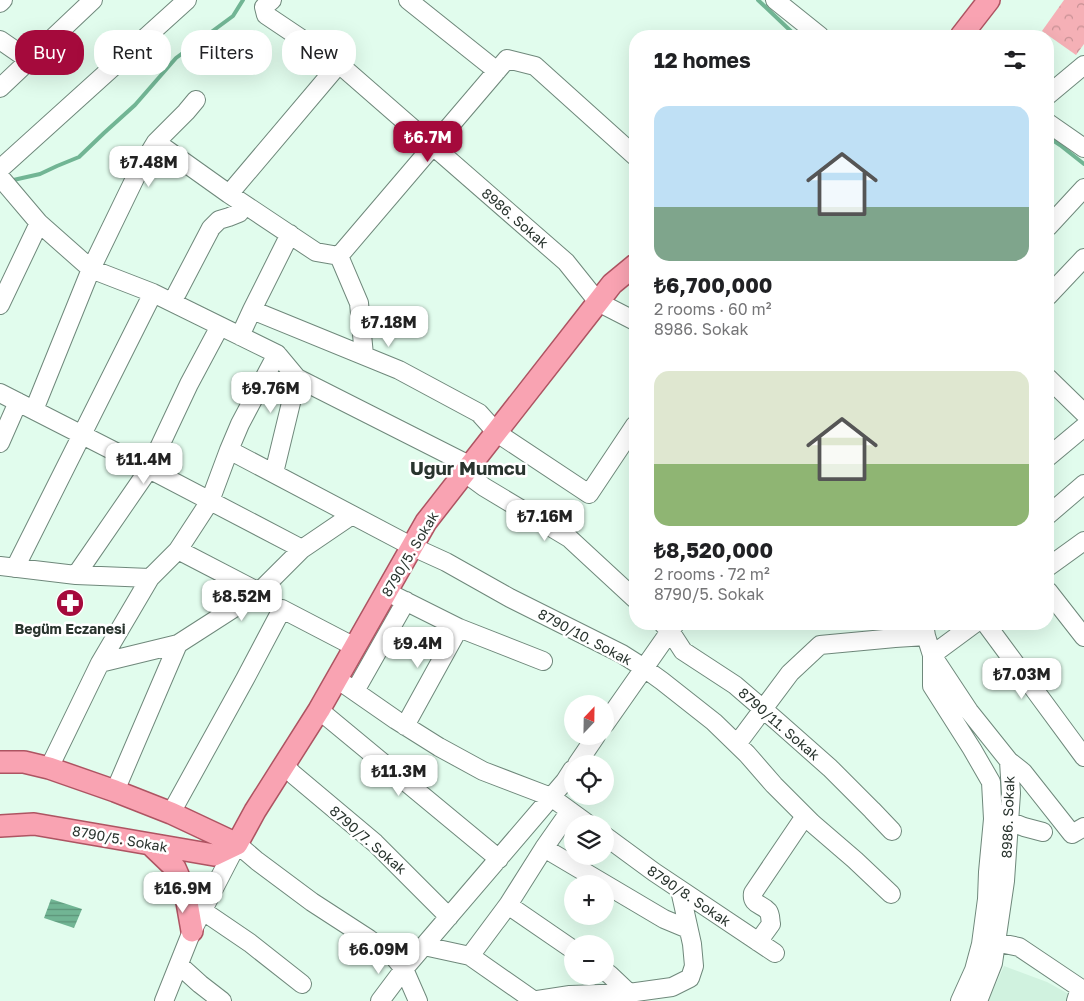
<!DOCTYPE html>
<meta charset="utf-8">
<style>
body{margin:0;font-family:"Golos Text",sans-serif;background:#f6f6f6;color:#202124;height:100vh;display:flex;flex-direction:column;font-size:19px;white-space:nowrap}
*{box-sizing:border-box;margin:0}
p{font-size:16px;color:#757577}
.icon{flex:none;width:28px;height:28px;fill:none;stroke:currentColor;stroke-width:2;stroke-linecap:round;stroke-linejoin:round}
.map{position:relative;flex:1;overflow:hidden}
.side{position:absolute;left:629px;top:30px;width:425px;height:600px;display:flex;flex-direction:column;background:#fff;border-radius:20px;box-shadow:0 5px 20px #0002}
.side>*{flex:none}
.hud{position:absolute;left:15px;top:30px;width:475px;height:45px;display:flex;gap:10px}
.needle{width:32px;rotate:22deg}
.buttons{position:absolute;left:564px;top:695px;display:grid;gap:10px}
.buttons a{display:grid;place-items:center;width:50px;height:50px;border-radius:50%;background:#fff;box-shadow:0 5px 20px #0002;font-size:25px}
.price{position:absolute;translate:-50% -42px;padding:0 11px;border-radius:10px;background:#fff;color:#222;font-size:16px;line-height:32px;filter:drop-shadow(0 1px 2px #0008)}
.price::after{content:'';position:absolute;left:50%;top:30px;width:15px;height:11px;margin-left:-8px;background:inherit;clip-path:polygon(0 0,100% 0,50% 100%)}
.price.current{background:#a50a3c;color:#fff}
ul{padding:0;list-style:none}
li{display:grid;align-content:center;gap:10px;height:265px;padding:0 25px}
li span{display:grid;place-items:center;height:155px;border-radius:15px;color:#555}
li>.icon{margin-inline-start:auto}
span .icon{width:90px;height:90px;fill:#fffc;stroke-width:1}
li b{font-size:21px}
h2{display:flex;justify-content:space-between;align-items:center;height:60px;padding:0 25px;font-size:21px}
.pill{padding:0 18px;border-radius:20px;background:#fff;box-shadow:0 5px 20px #0002;font-size:18px;line-height:45px}
.pill.current{background:#a50a3c;color:#fff}
.map>svg:first-child{display:block}
</style>
<div class="map">
<svg width="1084" height="1001" viewBox="0 0 1084 1001">
<defs>
<pattern id="park-crowns" width="20" height="18" patternUnits="userSpaceOnUse" patternTransform="scale(1.25)"><rect width="20" height="18" fill="#f5b0b6"/><path d="M2 6a3 3 0 1 1 6 0M12 15a3 3 0 1 1 6 0" fill="none" stroke="#c69094"/></pattern>
<pattern id="water-rules" width="6" height="5" patternUnits="userSpaceOnUse" patternTransform="scale(1.25)"><rect width="6" height="5" fill="#71b594"/><path d="M0 2.5h6" fill="none" stroke="#5d9479"/></pattern>
</defs>
<rect width="100%" height="100%" fill="#e1fced"/>
<path fill="#d0f2df" d="M 1004,966 L 1047,982 L 1067,993 L 1075,1001 L 988,1001 Z"/>
<path fill="url(#park-crowns)" d="M 1064,0 L 1084,0 L 1084,44 L 1076,55 L 1042,31 Z"/>
<path fill="url(#water-rules)" d="M 51,899 L 82,909 L 74,928 L 44,918 Z"/>
<g fill="none" stroke-linecap="round" stroke-linejoin="round">
<path stroke="#71b594" stroke-width="4" d="M 758,0 L 796,36
M 1048,137 L 1060,145 L 1084,164
M 9,181 L 40,174 L 57,166 L 79,157 L 104,133 L 135,105 L 176,58 L 233,16 L 243,0"/>
<defs>
<path id="minor" d="M 272,0 L 264,7 L 266,15 L 339,64 L 566,262 L 598,302 L 635,321
M 408,0 L 497,71
M 775,0 L 820,36
M 0,3 L 3,0
M 0,40 L 29,60
M 0,88 L 93,0
M 1048,95 L 1084,65
M 1048,123 L 1084,148
M 156,142 L 229,194 L 316,252 L 339,256
M 0,169 L 187,0
M 0,177 L 39,223 L 91,269 L 153,293 L 277,354 L 297,378 L 274,473
M 229,194 L 339,64
M 1048,227 L 1084,188
M 177,293 L 211,228 L 219,220 L 229,217 L 239,213 L 245,205
M 1048,296 L 1084,258
M 0,305 L 39,223
M 252,310 L 399,370 L 479,413 L 497,433 L 589,494 L 635,425
M 240,336 L 252,310 L 290,234
M 364,355 L 359,303 L 339,256 L 507,59 L 535,66 L 635,156
M 297,378 L 471,466
M 1048,378 L 1084,413
M 0,393 L 149,469 L 302,549
M 34,410 L 91,269 L 139,170 L 156,142 L 186,112 L 196,100
M 0,443 L 18,402
M 229,450 L 413,547 L 446,562 L 510,598 L 622,654 L 644,668 L 662,681 L 714,722 L 747,754 L 774,785 L 812,823 L 855,860 L 891,894
M 1048,457 L 1084,427
M 465,473 L 484,487 L 569,538 L 635,599
M 1048,515 L 1084,484
M 178,550 L 259,592
M 0,566 L 76,575 L 150,578
M 1048,567 L 1084,541
M 15,568 L 153,293
M 76,575 L 149,469 L 189,384 L 220,326
M 1048,591 L 1084,637
M 387,592 L 459,628 L 543,661
M 663,624 L 670,631 L 683,651 L 735,685 L 778,722 L 830,768 L 872,810 L 892,831
M 924,624 L 926,636 L 932,655 L 969,711 L 1009,761 L 1011,793 L 1005,881 L 993,963 L 978,1001
M 986,624 L 1084,757
M 932,655 L 932,686 L 972,749 L 991,782 L 993,819 L 988,872 L 987,899 L 981,944 L 974,970 L 960,1001
M 932,655 L 974,624
M 100,663 L 178,644 L 259,592 L 302,549 L 352,515
M 337,679 L 396,720 L 439,747 L 483,771 L 551,797 L 588,824
M 355,691 L 406,601
M 319,710 L 499,859
M 605,724 L 675,624
M 405,726 L 459,628
M 737,744 L 790,673 L 820,645 L 895,638 L 926,636
M 1009,761 L 1023,772 L 1072,834 L 1084,827
M 577,764 L 596,736
M 284,765 L 294,775 L 375,843 L 449,917
M 49,768 L 100,663 L 150,578 L 178,550 L 210,501 L 229,450 L 240,424 L 277,354
M 115,791 L 178,644
M 171,813 L 245,679 L 282,609 L 355,647
M 1009,821 L 1024,827 L 1043,832
M 605,836 L 654,872 L 775,953
M 544,848 L 664,919 L 688,929
M 508,905 L 572,949
M 203,911 L 250,943 L 302,984
M 985,940 L 1019,947 L 1080,988 L 1076,1001
M 758,942 L 771,924 C 770,920 771,915 768,911 C 762,904 751,905 753,893 L 805,816
M 424,946 L 470,956 L 533,1000
M 470,956 L 508,905 L 544,848 L 570,811
M 179,965 L 200,984 L 222,1001
M 605,971 L 610,975 L 629,993
M 164,1001 L 192,931 L 237,844 L 257,861 L 312,902 L 369,939 L 394,957 L 404,969 L 418,1001
M 380,1001 L 404,969 L 565,781 L 572,770
M 531,1001 L 570,995 L 629,993 L 672,987 L 690,978 L 694,966 L 692,944 L 680,890"/>
<path id="major" d="M 961,36 L 989,0
M 0,762 L 24,762 L 49,768 L 115,791 L 171,813 L 237,844
M 0,826 L 34,824 L 214,855 L 237,844 L 255,811 L 319,710 L 426,522 L 598,302 L 612,284 L 635,265
M 151,845 L 175,868 L 185,891 L 192,931"/>
</defs>
<use href="#minor" stroke="#6f887b" stroke-width="20"/>
<use href="#major" stroke="#ae5462" stroke-width="24"/>
<use href="#minor" stroke="#fff" stroke-width="18"/>
<use href="#major" stroke="#f9a3b2" stroke-width="21"/>
</g>
<defs>
<symbol id="pharmacy-disc" viewBox="-11 -11 22 22"><circle r="9.5" fill="#a50a3c" stroke="#fff"/><path d="M-2-6h4v4h4v4h-4v4h-4v-4h-4v-4h4Z" fill="#fff"/></symbol>
</defs>
<g fill-rule="evenodd">
<use href="#pharmacy-disc" x="54" y="587" width="32" height="32"/>
</g>
<g text-anchor="middle" stroke-width="5" stroke-linejoin="round" paint-order="stroke">
<g font-size="14" fill="#29342e" stroke="#fff">
<text transform="translate(515 218) rotate(41)" y="5">8986. Sokak</text>
<text transform="translate(410 554) rotate(-59)" y="5">8790/5. Sokak</text>
<text transform="translate(585 637) rotate(28)" y="5">8790/10. Sokak</text>
<text transform="translate(779 724) rotate(41)" y="5">8790/11. Sokak</text>
<text transform="translate(1008 817) rotate(-88)" y="5">8986. Sokak</text>
<text transform="translate(120 839) rotate(10)" y="5">8790/5. Sokak</text>
<text transform="translate(368 840) rotate(41)" y="5">8790/7. Sokak</text>
<text transform="translate(689 896) rotate(34)" y="5">8790/8. Sokak</text>
</g>
<g font-size="14" font-weight="bold" fill="#29342e" stroke="#fff">
<text x="70" y="634">Begüm Eczanesi</text>
</g>
<g font-size="19" font-weight="bold" fill="#29342e" stroke="#fff">
<text x="468" y="475">Uğur Mumcu</text>
</g>
</g>
</svg>
<div class="buttons">
<a><svg class="needle" viewBox="-14 -14 28 28"><path d="M0-13l5 13h-10z" fill="#e53935"/><path d="M0 13l5-13h-10z" fill="#757577"/></svg></a>
<a><svg class="icon" aria-label="locate" viewBox="0 0 24 24"><circle cx="12" cy="12" r="6"/><path d="M12 2v4M12 18v4M2 12h4M18 12h4"/></svg></a>
<a><svg class="icon" aria-label="layers" viewBox="0 0 24 24"><path d="M12 4l9 5-9 5-9-5zM3 14l9 5 9-5"/></svg></a>
<a>+</a>
<a>−</a>
</div>
<b class="price current" style="left:428px;top:163px">₺6.7M</b>
<b class="price" style="left:149px;top:188px">₺7.48M</b>
<b class="price" style="left:389px;top:348px">₺7.18M</b>
<b class="price" style="left:271px;top:414px">₺9.76M</b>
<b class="price" style="left:144px;top:485px">₺11.4M</b>
<b class="price" style="left:545px;top:542px">₺7.16M</b>
<b class="price" style="left:242px;top:622px">₺8.52M</b>
<b class="price" style="left:418px;top:669px">₺9.4M</b>
<b class="price" style="left:1022px;top:700px">₺7.03M</b>
<b class="price" style="left:399px;top:797px">₺11.3M</b>
<b class="price" style="left:183px;top:914px">₺16.9M</b>
<b class="price" style="left:379px;top:975px">₺6.09M</b>
<div class="hud">
<a class="pill current">Buy</a>
<a class="pill">Rent</a>
<a class="pill">Filters</a>
<a class="pill">New</a>
</div>
<section class="side">
<h2>12 homes<svg class="icon" aria-label="filters" viewBox="0 0 24 24"><path d="M4 7h16M4 17h16"/><circle cx="9" cy="7" r="2"/><circle cx="15" cy="17" r="2"/></svg></h2>
<ul>
<li><span style="background:linear-gradient(#bfe0f5 65%,#7fa58c 0)"><svg class="icon" aria-label="home" viewBox="0 0 24 24"><path d="M3 11l9-7 9 7M6 9v11h12V9"/></svg></span><div><b>₺6,700,000</b><p>2 rooms · 60 m²</p><p>8986. Sokak</p></div></li>
<li><span style="background:linear-gradient(#dfe7d0 60%,#8fb573 0)"><svg class="icon" aria-label="home" viewBox="0 0 24 24"><path d="M3 11l9-7 9 7M6 9v11h12V9"/></svg></span><div><b>₺8,520,000</b><p>2 rooms · 72 m²</p><p>8790/5. Sokak</p></div></li>
</ul>
</section>
</div>
